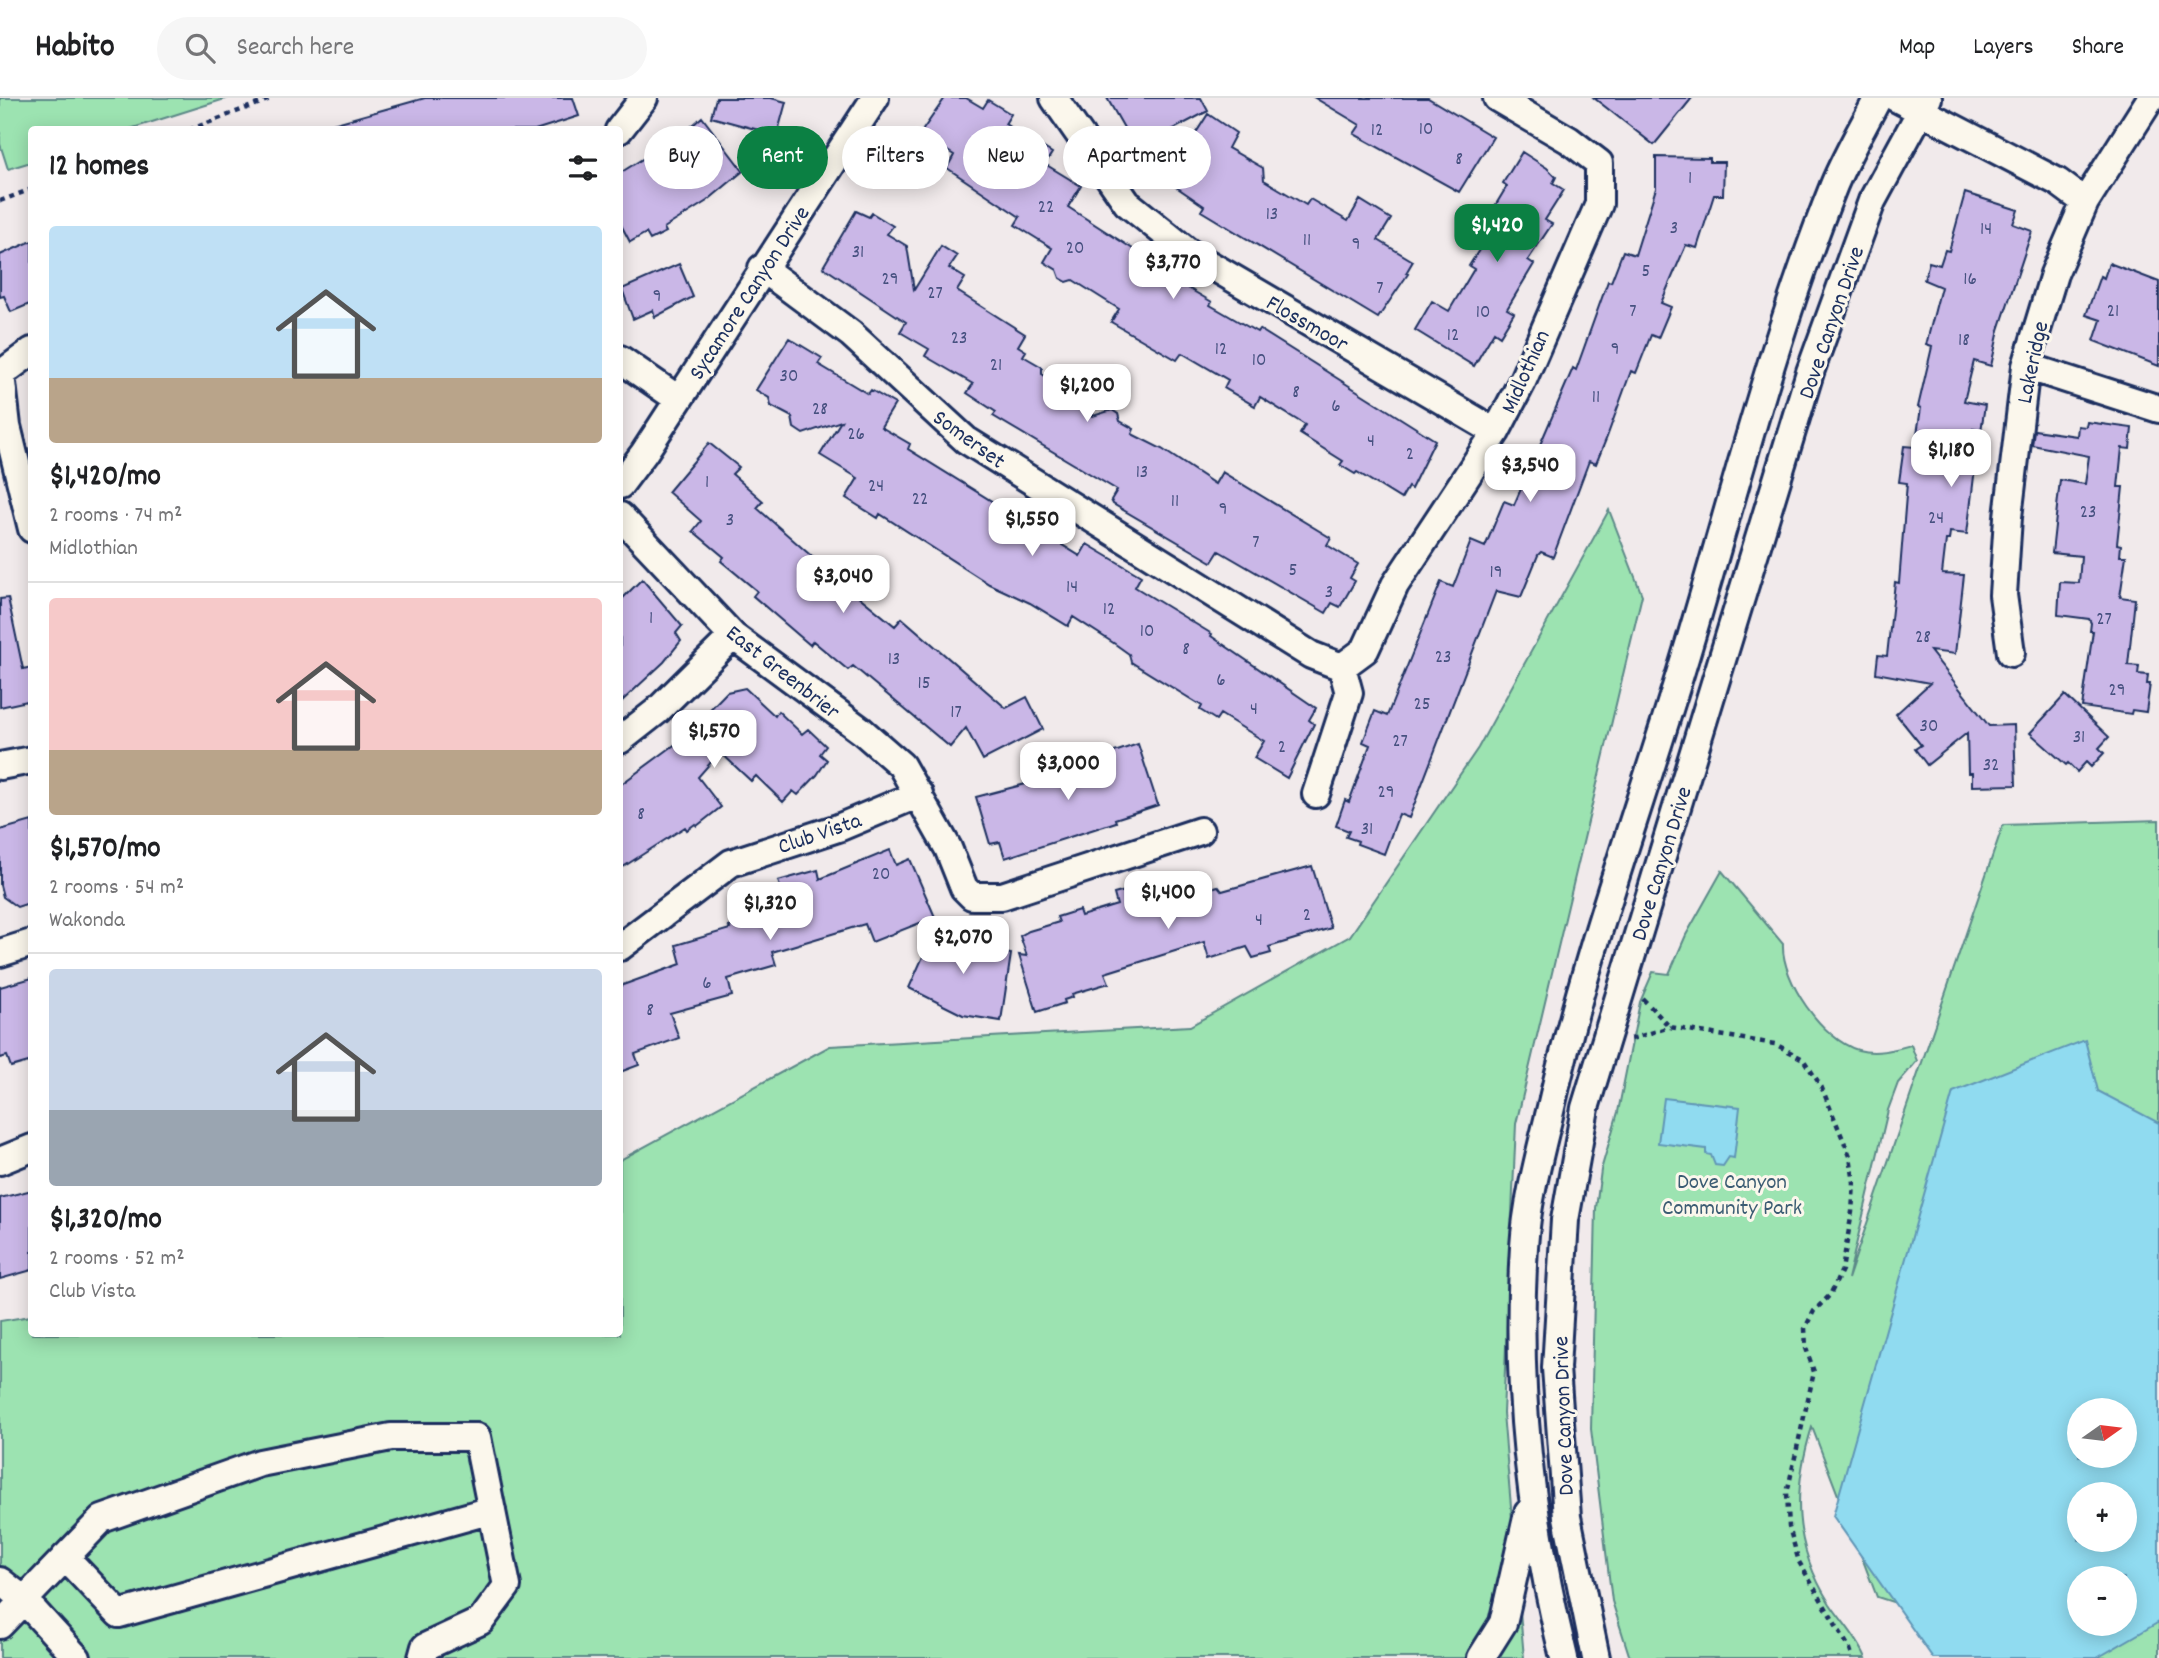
<!DOCTYPE html>
<meta charset="utf-8">
<style>
body{margin:0;font-family:Dekko,sans-serif;background:#f6f6f6;color:#202124;height:100vh;display:flex;flex-direction:column;font-size:26px;white-space:nowrap}
*{box-sizing:border-box;margin:0}
p{font-size:23px;color:#757577}
.icon{flex:none;width:38px;height:38px;fill:none;stroke:currentColor;stroke-width:2;stroke-linecap:round;stroke-linejoin:round}
.map{position:relative;flex:1;overflow:hidden}
.drawer{position:absolute;left:28px;top:28px;width:595px;height:1211px;display:flex;flex-direction:column;background:#fff;border-radius:7px;box-shadow:0 4px 18px #0003}
.drawer>*{flex:none}
.top-card{position:absolute;left:644px;top:28px;width:665px;height:63px;display:flex;gap:14px}
.needle{width:46px;rotate:76deg}
.fabs{position:absolute;left:2067px;top:1300px;display:grid;gap:14px}
.fabs a{display:grid;place-items:center;width:70px;height:70px;border-radius:50%;background:#fff;box-shadow:0 4px 18px #0003;font-size:35px}
.price{position:absolute;translate:-50% -60px;padding:0 16px;border-radius:14px;background:#fff;color:#222;font-size:23px;line-height:46px;filter:drop-shadow(0 2px 4px #0008)}
.price::after{content:'';position:absolute;left:50%;top:42px;width:21px;height:16px;margin-left:-10px;background:inherit;clip-path:polygon(0 0,100% 0,50% 100%)}
.price.active{background:#0b8043;color:#fff}
ul{padding:0;list-style:none}
li{display:grid;align-content:center;gap:14px;height:371px;padding:0 21px}
li+li{border-top:2px solid #e0e0e0}
li span{display:grid;place-items:center;height:217px;border-radius:7px;color:#555}
li>.icon{margin-inline-start:auto}
span .icon{width:126px;height:126px;fill:#fffc;stroke-width:1}
li b{font-size:30px}
h2{display:flex;justify-content:space-between;align-items:center;height:84px;padding:0 21px;font-size:30px}
.pill{padding:0 24px;border-radius:32px;background:#fff;box-shadow:0 4px 18px #0003;font-size:24px;line-height:63px}
.pill.active{background:#0b8043;color:#fff}
header{display:flex;align-items:center;gap:42px;box-sizing:border-box;height:98px;padding:0 35px;background:#fff;border-bottom:2px solid #e0e0e0}
header strong{font-size:33px}
nav{display:flex;gap:38px;margin-inline-start:auto;font-size:24px}
.search{width:490px;height:63px;background:#f6f6f6;display:flex;align-items:center;gap:18px;box-sizing:border-box;padding:0 24px;border-radius:38px;color:#757577;font-size:26px}
.map>svg:first-child{display:block}
</style>
<header>
<strong>Habito</strong>
<div class="search"><svg class="icon" aria-label="search" viewBox="0 0 24 24"><circle cx="10" cy="10" r="6"/><path d="M15 15l6 6"/></svg>Search here</div>
<nav><a>Map</a><a>Layers</a><a>Share</a></nav>
</header>
<div class="map">
<svg width="2159" height="1560" viewBox="0 0 2159 1560">
<rect width="100%" height="100%" fill="#f1eaeb"/>
<filter id="ink" filterUnits="userSpaceOnUse"><feTurbulence type="fractalNoise" baseFrequency=".0143" numOctaves="2"/><feDisplacementMap in="SourceGraphic" scale="14" xChannelSelector="R" yChannelSelector="G"/><feConvolveMatrix kernelMatrix="1 2 1 2 8 2 1 2 1" color-interpolation-filters="sRGB"/></filter>
<g filter="url(#ink)">
<path fill="#9ce3b1" stroke="#5c8988" stroke-width="2" fill-rule="evenodd" d="M 0,0 L 228,0 L 130,31 L 32,32 L 31,64 L 8,71 L 0,46 Z
M 1609,412 L 1642,497 L 1516,1026 L 1503,1315 L 1524,1560 L 0,1560 L 0,1223 L 31,1218 L 32,1236 L 620,1236 L 620,1062 L 830,948 L 1190,928 L 1350,838 L 1478,650 Z
M 2159,722 L 2159,1560 L 2067,1560 L 1877,1499 L 1812,1329 C 1792,1394 1793,1447 1830,1506 C 1842,1524 1858,1540 1866,1560 L 1630,1560 L 1612,1503 L 1591,1331 L 1596,1110 L 1601,1072 L 1618,1014 L 1640,904 L 1653,874 L 1669,876 L 1686,837 L 1722,773 L 1783,846 C 1781,882 1823,942 1858,952 C 1876,957 1893,952 1911,947 L 1917,963 L 1898,985 L 1888,1012 L 1848,1181 L 2003,727 ZM 2079,1312 L 2124,1312 L 2124,1358 L 2079,1358 ZM 2079,1396 L 2124,1396 L 2124,1442 L 2079,1442 ZM 2079,1480 L 2124,1480 L 2124,1526 L 2079,1526 Z"/>
<path fill="#90dbf0" stroke="#6196b6" stroke-width="2" fill-rule="evenodd" d="M 2085,942 L 2098,993 L 2159,1025 L 2159,1524 L 2097,1560 L 1933,1560 L 1833,1418 L 1953,994 ZM 2079,1312 L 2124,1312 L 2124,1358 L 2079,1358 ZM 2079,1396 L 2124,1396 L 2124,1442 L 2079,1442 ZM 2079,1480 L 2124,1480 L 2124,1526 L 2079,1526 Z
M 1664,1000 L 1740,1009 L 1734,1060 L 1729,1059 L 1723,1068 L 1715,1067 L 1711,1057 L 1706,1056 L 1706,1051 L 1658,1045 Z"/>
<path fill="#cab7e7" stroke="#1b2f5e" stroke-width="2" d="M 425,0 L 573,0 L 579,18 L 535,32 L 329,32 L 329,27 Z
M 716,0 L 771,0 L 786,4 L 777,37 L 711,19 Z
M 945,0 L 966,0 L 983,10 L 988,2 L 1011,16 L 1005,26 L 1052,55 L 1045,66 L 1081,88 L 1068,109 L 1136,153 L 1133,158 L 1212,204 L 1210,207 L 1257,234 L 1259,231 L 1435,342 L 1411,391 L 1408,389 L 1401,401 L 1357,374 L 1355,376 L 1340,367 L 1343,363 L 1300,336 L 1305,327 L 1260,299 L 1255,308 L 1224,290 L 1228,282 L 1182,255 L 1177,262 L 1111,224 L 1119,211 L 1073,182 L 1067,184 L 1060,180 L 1057,172 L 1044,164 L 1052,150 L 1015,127 L 1020,119 L 947,70 L 954,57 L 920,36 Z
M 1107,0 L 1201,0 L 1208,13 L 1136,51 Z
M 1315,0 L 1428,0 L 1493,39 L 1459,94 L 1354,36 L 1360,27 Z
M 1594,0 L 1692,0 L 1654,47 Z
M 1208,16 L 1236,35 L 1228,50 L 1263,70 L 1264,82 L 1306,107 L 1310,101 L 1348,123 L 1360,102 L 1391,121 L 1378,142 L 1413,163 L 1406,175 L 1408,176 L 1378,220 L 1201,113 L 1204,108 L 1166,82 Z
M 702,19 L 743,73 L 707,103 L 664,130 L 666,134 L 650,142 L 646,135 L 630,144 L 620,125 L 620,75 L 684,35 Z
M 1522,54 L 1547,70 L 1556,79 L 1553,85 L 1564,92 L 1545,122 L 1552,126 L 1528,162 L 1534,166 L 1507,211 L 1514,215 L 1500,238 L 1494,234 L 1474,268 L 1415,232 L 1432,203 L 1449,213 L 1474,171 L 1469,168 L 1497,123 L 1489,118 L 1507,88 L 1503,85 Z
M 1656,59 L 1710,60 L 1710,64 L 1724,64 L 1723,97 L 1714,97 L 1697,150 L 1686,147 L 1661,205 L 1671,209 L 1658,240 L 1651,237 L 1636,275 L 1631,273 L 1607,339 L 1596,366 L 1589,363 L 1553,459 L 1541,454 L 1538,457 L 1521,499 L 1496,493 L 1409,720 L 1399,716 L 1384,756 L 1357,746 L 1358,743 L 1346,739 L 1349,733 L 1336,728 L 1345,702 L 1349,704 L 1370,647 L 1363,644 L 1375,613 L 1387,618 L 1441,484 L 1453,489 L 1471,443 L 1485,449 L 1504,403 L 1514,407 L 1573,270 L 1576,272 L 1608,183 L 1611,184 L 1623,153 L 1635,157 L 1656,90 Z
M 1965,95 L 2018,112 L 2013,126 L 2032,133 L 1999,232 L 1991,268 L 1974,263 L 1964,303 L 1985,307 L 1981,333 L 1973,331 L 1972,336 L 1950,332 L 1945,365 L 1975,370 L 1967,436 L 1950,434 L 1949,442 L 1946,442 L 1942,476 L 1964,477 L 1955,556 L 1930,553 L 1989,628 L 2014,627 L 2016,687 L 1972,688 L 1972,675 L 1968,675 L 1967,635 L 1927,667 L 1915,651 L 1921,647 L 1896,616 L 1930,585 L 1876,575 L 1878,557 L 1887,558 L 1895,484 L 1899,485 L 1907,385 L 1899,384 L 1904,348 L 1915,349 L 1921,310 L 1918,309 L 1932,249 L 1926,247 L 1941,189 L 1924,182 L 1929,164 L 1940,167 L 1945,152 L 1949,153 Z
M 856,113 L 869,119 L 872,115 L 893,128 L 887,136 L 907,148 L 914,192 L 941,148 L 957,158 L 949,170 L 965,180 L 957,193 L 1025,236 L 1018,248 L 1026,253 L 1023,258 L 1042,269 L 1042,276 L 1055,284 L 1078,298 L 1085,295 L 1093,300 L 1093,318 L 1112,312 L 1118,316 L 1120,323 L 1134,331 L 1132,336 L 1162,351 L 1215,386 L 1222,374 L 1331,440 L 1327,447 L 1358,466 L 1350,480 L 1355,483 L 1340,509 L 1332,505 L 1326,515 L 1219,453 L 1212,464 L 1113,406 L 1111,402 L 1117,392 L 993,318 L 996,314 L 967,295 L 973,286 L 925,258 L 929,251 L 900,234 L 906,224 L 823,169 Z
M 32,143 L 32,205 L 11,214 L 4,198 L 0,199 L 0,157 Z
M 2109,165 L 2159,184 L 2159,268 L 2094,243 L 2101,222 L 2086,217 L 2100,178 L 2104,180 Z
M 679,166 L 693,199 L 655,219 L 653,212 L 633,221 L 622,191 Z
M 789,240 L 822,260 L 818,266 L 868,296 L 871,292 L 895,306 L 881,329 L 910,346 L 908,351 L 1080,458 L 1087,446 L 1141,478 L 1135,489 L 1212,536 L 1211,538 L 1316,610 L 1309,622 L 1314,626 L 1287,680 L 1254,660 L 1264,643 L 1220,616 L 1216,622 L 1200,612 L 1202,608 L 1131,564 L 1129,556 L 1115,546 L 1073,519 L 1068,528 L 1030,505 L 989,486 L 880,416 L 878,420 L 846,400 L 858,380 L 820,357 L 841,323 L 803,336 L 794,330 L 792,319 L 771,308 L 769,300 L 756,292 Z
M 2087,324 L 2132,330 L 2130,351 L 2122,350 L 2118,389 L 2123,389 L 2117,446 L 2121,447 L 2120,458 L 2126,458 L 2120,499 L 2135,501 L 2128,567 L 2139,568 L 2138,576 L 2148,577 L 2147,586 L 2150,586 L 2146,614 L 2132,612 L 2131,616 L 2082,609 L 2093,533 L 2090,533 L 2091,525 L 2089,521 L 2058,517 L 2060,484 L 2079,485 L 2081,458 L 2052,455 L 2060,382 L 2085,386 L 2089,358 L 2032,347 L 2034,332 L 2077,338 L 2078,328 L 2086,329 Z
M 709,345 L 739,369 L 732,376 L 763,403 L 757,410 L 835,479 L 895,528 L 902,520 L 1006,610 L 1027,599 L 1043,631 L 983,662 L 966,630 L 950,649 L 853,568 L 848,572 L 813,543 L 810,547 L 782,523 L 753,498 L 757,493 L 721,463 L 724,459 L 693,433 L 701,423 L 668,394 Z
M 642,481 L 682,528 L 676,535 L 681,543 L 664,564 L 620,605 L 620,503 Z
M 8,500 L 23,571 L 32,569 L 32,602 L 0,609 L 0,501 Z
M 745,590 L 775,618 L 778,613 L 802,636 L 808,631 L 826,648 L 820,656 L 827,662 L 817,677 L 798,697 L 793,693 L 783,704 L 756,678 L 751,683 L 720,654 L 698,679 L 721,709 L 697,728 L 695,726 L 687,732 L 685,729 L 620,771 L 620,687 L 692,634 L 690,632 L 727,594 Z
M 2065,597 L 2109,639 L 2099,650 L 2104,655 L 2091,669 L 2086,664 L 2077,674 L 2068,665 L 2066,667 L 2030,635 Z
M 1138,646 L 1158,707 L 1115,721 L 1116,724 L 1005,760 L 1000,744 L 990,746 L 976,699 L 1060,677 L 1058,673 Z
M 32,723 L 32,804 L 17,809 L 3,799 L 0,787 L 0,732 Z
M 890,752 L 896,767 L 910,761 L 935,819 L 872,844 L 865,826 L 772,854 L 776,867 L 728,881 L 732,898 L 670,915 L 679,940 L 635,956 L 639,967 L 620,974 L 620,888 L 681,866 L 676,847 L 730,831 L 729,829 L 736,827 L 730,808 L 782,794 L 778,783 L 818,772 L 820,781 Z
M 1312,768 L 1331,830 L 1269,849 L 1271,855 L 1253,860 L 1247,849 L 1209,861 L 1204,844 L 1105,875 L 1109,885 L 1072,896 L 1073,899 L 1064,902 L 1065,905 L 1037,914 L 1019,857 L 1027,858 L 1020,838 L 1029,833 L 1059,824 L 1057,819 L 1079,812 L 1081,818 L 1117,807 L 1114,796 L 1136,790 L 1137,794 L 1167,785 L 1172,802 L 1218,788 L 1222,793 Z
M 937,827 L 966,840 L 962,848 L 1011,856 L 1001,923 L 963,917 L 909,890 Z
M 32,880 L 32,963 L 11,969 L 7,958 L 0,960 L 0,889 Z
M 32,1092 L 32,1172 L 0,1181 L 0,1100 Z"/>
<g fill="none" stroke-linecap="round" stroke-linejoin="round">
<defs>
<path id="minor" d="M 1054,0 L 1127,105 L 1188,154 L 1496,334
M 1896,0 L 2058,84 L 2085,104
M 619,32 L 644,0
M 762,170 L 851,236 L 966,342 L 1311,557 L 1342,569
M 32,253 L 1,276 L 7,328 L 32,431
M 620,261 L 678,301
M 2026,268 L 2159,311
M 620,387 L 644,355 L 875,0
M 620,418 L 733,538 L 862,633 L 901,667 L 948,750 L 964,790 L 972,798 L 1002,798 L 1200,733
M 2011,555 L 2003,497 L 2008,419 L 2026,268 L 2054,176 L 2085,104 L 2151,0
M 1342,569 L 1365,552 L 1395,487 L 1496,334 L 1522,284 L 1599,106 L 1599,65 L 1569,42 L 1497,0
M 620,642 L 657,613 L 733,538
M 0,668 L 32,662
M 1316,696 L 1349,595 L 1342,569
M 620,849 L 731,765 L 838,730 L 919,696
M 0,855 L 32,845
M 0,1063 L 32,1050
M 65,1459 L 119,1516 L 492,1412
M 0,1483 L 23,1501 L 77,1560
M 0,1527 L 102,1421 L 260,1365 L 391,1339 L 477,1339 L 507,1488 L 481,1523 L 425,1549 L 422,1560
M 1481,1560 L 1503,1525 L 1528,1415
M 1564,1560 C 1530,1421 1515,1292 1524,1149 C 1527,1101 1541,1052 1552,1005 C 1587,851 1642,704 1687,553 C 1734,397 1773,239 1834,87 C 1846,58 1863,29 1878,0
M 1596,1560 L 1567,1419 L 1556,1270 L 1565,1122 L 1585,1010 L 1810,274 L 1872,103 L 1928,0"/>
</defs>
<use href="#minor" stroke="#1b2f5e" stroke-width="32"/>
<path stroke="#1b2f5e" stroke-width="4.5" stroke-dasharray="5 5" stroke-linecap="butt" d="M 189,32 L 273,0
M 0,103 L 32,91
M 1643,901 L 1670,929 L 1775,946 L 1803,961 L 1821,988 L 1850,1058 L 1854,1085 L 1852,1114 L 1842,1172 L 1830,1197 L 1814,1213 L 1805,1230 L 1806,1250 L 1814,1274 L 1787,1395 L 1789,1429 L 1799,1464 L 1850,1551 L 1853,1560
M 1631,941 L 1670,929"/>
<use href="#minor" stroke="#fbf7ec" stroke-width="26"/>
</g>
</g>
<g text-anchor="middle" stroke-width="6" stroke-linejoin="round" paint-order="stroke">
<g font-size="19" fill="#475180">
<text x="1426" y="36">10</text>
<text x="1377" y="37">12</text>
<text x="1459" y="66">8</text>
<text x="1690" y="85">1</text>
<text x="1046" y="114">22</text>
<text x="1272" y="121">13</text>
<text x="1674" y="135">3</text>
<text x="1986" y="136">14</text>
<text x="1307" y="147">11</text>
<text x="1356" y="151">9</text>
<text x="1075" y="155">20</text>
<text x="858" y="159">31</text>
<text x="1646" y="178">5</text>
<text x="890" y="186">29</text>
<text x="1970" y="186">16</text>
<text x="1380" y="195">7</text>
<text x="935" y="200">27</text>
<text x="657" y="203">9</text>
<text x="1633" y="218">7</text>
<text x="2113" y="218">21</text>
<text x="1483" y="219">10</text>
<text x="1453" y="242">12</text>
<text x="959" y="245">23</text>
<text x="1964" y="247">18</text>
<text x="1221" y="256">12</text>
<text x="1615" y="256">9</text>
<text x="1259" y="267">10</text>
<text x="996" y="272">21</text>
<text x="789" y="283">30</text>
<text x="1296" y="299">8</text>
<text x="1596" y="304">11</text>
<text x="1336" y="313">6</text>
<text x="820" y="316">28</text>
<text x="856" y="341">26</text>
<text x="1371" y="348">4</text>
<text x="1410" y="361">2</text>
<text x="1142" y="379">13</text>
<text x="707" y="389">1</text>
<text x="876" y="393">24</text>
<text x="920" y="406">22</text>
<text x="1175" y="408">11</text>
<text x="1223" y="416">9</text>
<text x="2088" y="419">23</text>
<text x="1936" y="425">24</text>
<text x="730" y="427">3</text>
<text x="1256" y="449">7</text>
<text x="1293" y="477">5</text>
<text x="1496" y="479">19</text>
<text x="1072" y="494">14</text>
<text x="1329" y="499">3</text>
<text x="1109" y="516">12</text>
<text x="651" y="525">1</text>
<text x="2104" y="526">27</text>
<text x="1147" y="538">10</text>
<text x="1923" y="544">28</text>
<text x="1186" y="556">8</text>
<text x="1443" y="564">23</text>
<text x="894" y="566">13</text>
<text x="1221" y="587">6</text>
<text x="924" y="590">15</text>
<text x="2117" y="597">29</text>
<text x="1422" y="611">25</text>
<text x="1254" y="616">4</text>
<text x="956" y="619">17</text>
<text x="1929" y="633">30</text>
<text x="2079" y="644">31</text>
<text x="1400" y="648">27</text>
<text x="1282" y="654">2</text>
<text x="1991" y="672">32</text>
<text x="1386" y="699">29</text>
<text x="641" y="721">8</text>
<text x="1367" y="736">31</text>
<text x="881" y="781">20</text>
<text x="1307" y="822">2</text>
<text x="1259" y="827">4</text>
<text x="707" y="890">6</text>
<text x="650" y="917">8</text>
</g>
<g font-size="23" fill="#1b2f5e" stroke="#fbf7ec">
<text transform="translate(748 194) rotate(-57)" y="8">Sycamore Canyon Drive</text>
<text transform="translate(1308 224) rotate(30)" y="8">Flossmoor</text>
<text transform="translate(1830 224) rotate(-71)" y="8">Dove Canyon Drive</text>
<text transform="translate(2031 264) rotate(-78)" y="8">Lakeridge</text>
<text transform="translate(1524 273) rotate(-66)" y="8">Midlothian</text>
<text transform="translate(970 340) rotate(36)" y="8">Somerset</text>
<text transform="translate(784 573) rotate(38)" y="8">East Greenbrier</text>
<text transform="translate(819 734) rotate(-19)" y="8">Club Vista</text>
<text transform="translate(1660 765) rotate(-73)" y="8">Dove Canyon Drive</text>
<text transform="translate(1562 1318) rotate(-92)" y="8">Dove Canyon Drive</text>
</g>
<g font-size="23" fill="#3b5c73" stroke="#fbf7ec">
<text x="1732" y="1090">Dove Canyon<tspan x="1732" dy="26">Community Park</tspan></text>
</g>
</g>
</svg>
<div class="fabs">
<a><svg class="needle" viewBox="-14 -14 28 28"><path d="M0-13l5 13h-10z" fill="#e53935"/><path d="M0 13l5-13h-10z" fill="#757577"/></svg></a>
<a>+</a>
<a>−</a>
</div>
<b class="price active" style="left:1497px;top:166px">$1,420</b>
<b class="price" style="left:1173px;top:203px">$3,770</b>
<b class="price" style="left:1087px;top:326px">$1,200</b>
<b class="price" style="left:1951px;top:391px">$1,180</b>
<b class="price" style="left:1530px;top:406px">$3,540</b>
<b class="price" style="left:1032px;top:460px">$1,550</b>
<b class="price" style="left:843px;top:517px">$3,040</b>
<b class="price" style="left:714px;top:672px">$1,570</b>
<b class="price" style="left:1068px;top:704px">$3,000</b>
<b class="price" style="left:1168px;top:833px">$1,400</b>
<b class="price" style="left:770px;top:844px">$1,320</b>
<b class="price" style="left:963px;top:878px">$2,070</b>
<div class="top-card">
<a class="pill">Buy</a>
<a class="pill active">Rent</a>
<a class="pill">Filters</a>
<a class="pill">New</a>
<a class="pill">Apartment</a>
</div>
<section class="drawer">
<h2>12 homes<svg class="icon" aria-label="filters" viewBox="0 0 24 24"><path d="M4 7h16M4 17h16"/><circle cx="9" cy="7" r="2"/><circle cx="15" cy="17" r="2"/></svg></h2>
<ul>
<li><span style="background:linear-gradient(#bfe0f5 70%,#b9a48a 0)"><svg class="icon" aria-label="home" viewBox="0 0 24 24"><path d="M3 11l9-7 9 7M6 9v11h12V9"/></svg></span><div><b>$1,420/mo</b><p>2 rooms · 74 m²</p><p>Midlothian</p></div></li>
<li><span style="background:linear-gradient(#f6c9c9 70%,#b9a48a 0)"><svg class="icon" aria-label="home" viewBox="0 0 24 24"><path d="M3 11l9-7 9 7M6 9v11h12V9"/></svg></span><div><b>$1,570/mo</b><p>2 rooms · 54 m²</p><p>Wakonda</p></div></li>
<li><span style="background:linear-gradient(#c9d6e8 65%,#9aa5b1 0)"><svg class="icon" aria-label="home" viewBox="0 0 24 24"><path d="M3 11l9-7 9 7M6 9v11h12V9"/></svg></span><div><b>$1,320/mo</b><p>2 rooms · 52 m²</p><p>Club Vista</p></div></li>
</ul>
</section>
</div>
